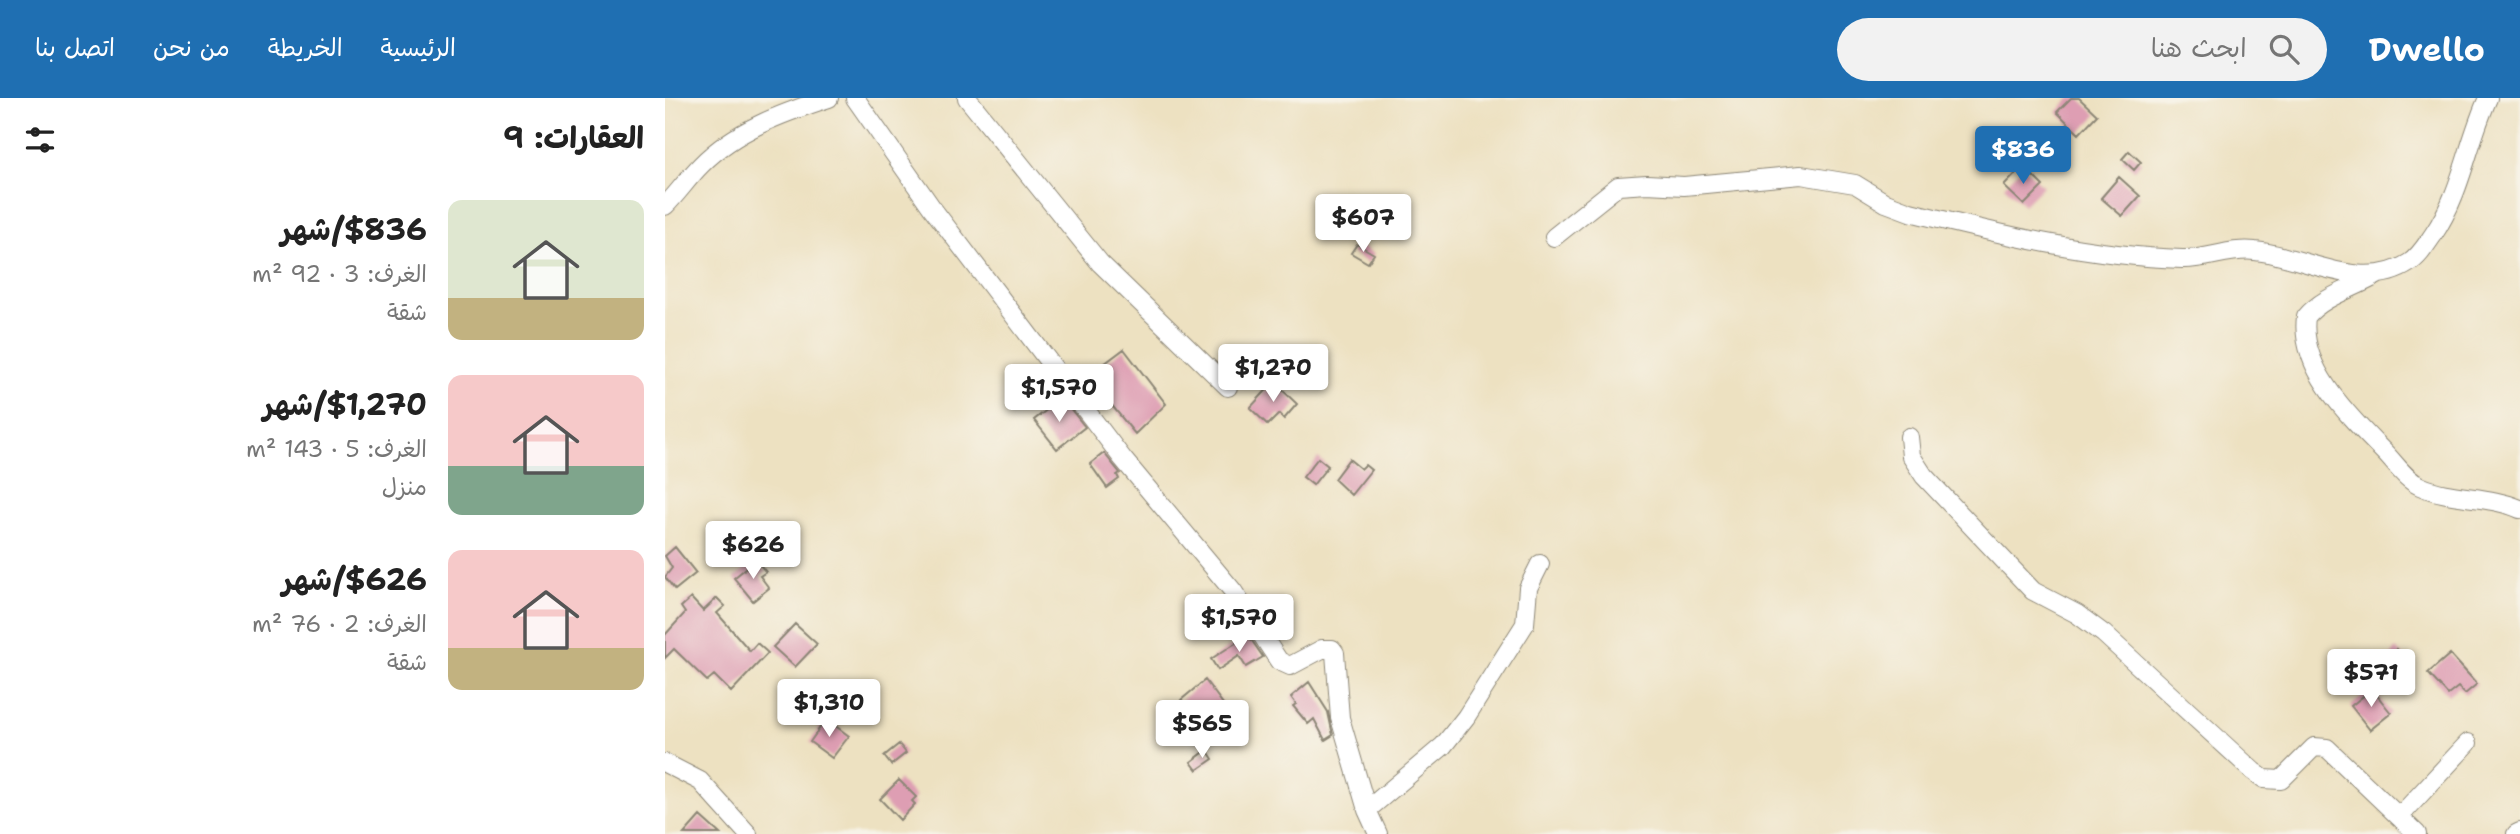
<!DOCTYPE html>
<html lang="ar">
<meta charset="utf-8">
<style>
body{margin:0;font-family:"Shantell Sans","Playpen Sans Arabic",sans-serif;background:#f2f2f2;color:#222;direction:rtl;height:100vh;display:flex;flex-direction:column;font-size:26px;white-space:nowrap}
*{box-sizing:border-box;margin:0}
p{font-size:23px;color:#767676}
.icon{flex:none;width:38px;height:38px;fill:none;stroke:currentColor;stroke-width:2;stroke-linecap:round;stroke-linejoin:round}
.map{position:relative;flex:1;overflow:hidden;direction:ltr}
.panel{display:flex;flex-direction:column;background:#fff;width:665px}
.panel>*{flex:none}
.price{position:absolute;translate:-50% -60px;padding:0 16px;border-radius:7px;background:#fff;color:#222;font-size:23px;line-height:46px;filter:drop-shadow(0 2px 4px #0008)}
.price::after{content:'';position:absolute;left:50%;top:42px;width:21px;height:16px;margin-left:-10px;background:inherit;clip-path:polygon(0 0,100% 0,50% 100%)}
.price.selected{background:#1f6fb2;color:#fff}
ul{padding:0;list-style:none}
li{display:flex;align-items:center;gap:21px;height:175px;padding:0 21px}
li span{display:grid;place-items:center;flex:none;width:196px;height:140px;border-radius:14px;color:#555}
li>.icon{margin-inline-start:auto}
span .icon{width:84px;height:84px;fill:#fffc;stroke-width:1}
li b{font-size:30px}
h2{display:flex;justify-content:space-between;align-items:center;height:84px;padding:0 21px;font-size:30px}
header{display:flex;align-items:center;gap:42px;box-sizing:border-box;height:98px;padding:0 35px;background:#1f6fb2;color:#fff}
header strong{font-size:33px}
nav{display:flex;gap:38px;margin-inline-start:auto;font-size:24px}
.search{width:490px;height:63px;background:#f2f2f2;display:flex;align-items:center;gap:18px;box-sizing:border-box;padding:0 24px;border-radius:38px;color:#767676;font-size:26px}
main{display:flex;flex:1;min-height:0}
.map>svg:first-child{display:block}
</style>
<header>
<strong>Dwello</strong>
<div class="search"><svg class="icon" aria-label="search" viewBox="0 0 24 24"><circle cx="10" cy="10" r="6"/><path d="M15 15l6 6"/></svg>ابحث هنا</div>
<nav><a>الرئيسية</a><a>الخريطة</a><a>من نحن</a><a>اتصل بنا</a></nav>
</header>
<main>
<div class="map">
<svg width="1855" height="736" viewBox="0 0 1855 736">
<rect width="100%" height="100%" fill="#f7f3e8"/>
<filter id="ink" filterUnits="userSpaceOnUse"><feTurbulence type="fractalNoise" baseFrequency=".0143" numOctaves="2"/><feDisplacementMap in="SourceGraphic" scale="14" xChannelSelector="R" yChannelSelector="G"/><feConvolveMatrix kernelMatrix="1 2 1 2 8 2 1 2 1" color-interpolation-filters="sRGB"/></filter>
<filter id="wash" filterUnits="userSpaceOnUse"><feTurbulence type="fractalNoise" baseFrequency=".00686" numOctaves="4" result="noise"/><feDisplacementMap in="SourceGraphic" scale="28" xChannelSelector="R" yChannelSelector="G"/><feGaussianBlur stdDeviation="1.57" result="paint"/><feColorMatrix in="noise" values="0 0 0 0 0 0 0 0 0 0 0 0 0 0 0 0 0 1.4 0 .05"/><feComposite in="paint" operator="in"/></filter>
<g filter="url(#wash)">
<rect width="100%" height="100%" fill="#ede1c1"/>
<g id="blocks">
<path fill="#de9eb3" d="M 1406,0 L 1414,0 L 1432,17 L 1414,36 L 1392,14 Z
M 1464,53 L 1476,64 L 1469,72 L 1457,61 Z
M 1358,68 L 1378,88 L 1359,107 L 1339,88 Z
M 1454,79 L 1475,98 L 1457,118 L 1436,100 Z
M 692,146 L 709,156 L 703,165 L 686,155 Z
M 459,251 L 501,306 L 470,336 L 423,278 Z
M 609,284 L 632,306 L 619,321 L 614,316 L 603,327 L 585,310 Z
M 400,304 L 420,329 L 392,351 L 369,322 L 388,307 L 391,311 Z
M 439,355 L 455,375 L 452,377 L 454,381 L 442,390 L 425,366 Z
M 653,360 L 663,368 L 648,387 L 638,379 Z
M 684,361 L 696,371 L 700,367 L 706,372 L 686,397 L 669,381 Z
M 10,449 L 31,475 L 10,492 L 0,479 L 7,470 L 0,458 Z
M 91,462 L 101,474 L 95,478 L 104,490 L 88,503 L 69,480 Z
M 26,500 L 38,513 L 52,500 L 60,508 L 52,515 L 85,553 L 92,545 L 103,555 L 66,594 L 49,577 L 42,583 L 9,551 L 0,560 L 0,537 L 20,515 L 16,509 Z
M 130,526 L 152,546 L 130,569 L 108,549 Z
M 583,537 L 598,559 L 581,569 L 574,558 L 553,572 L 546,561 Z
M 1731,551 L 1747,567 L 1731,586 L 1716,571 Z
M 1785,556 L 1812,586 L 1800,596 L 1793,589 L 1783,597 L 1763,575 Z
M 540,582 L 558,606 L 540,624 L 537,622 L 527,630 L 520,620 L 526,616 L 516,602 Z
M 644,584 L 663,614 L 668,637 L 660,642 L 649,621 L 643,626 L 628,608 L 631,606 L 626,599 Z
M 1707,591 L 1726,615 L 1705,632 L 1686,608 Z
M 161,621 L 184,638 L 167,660 L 145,644 Z
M 234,646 L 241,655 L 226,667 L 219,658 Z
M 542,652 L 548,661 L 532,672 L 526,664 Z
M 234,682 L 251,699 L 247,703 L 250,706 L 235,722 L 215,701 Z
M 35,718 L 55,736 L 19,736 Z"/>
</g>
</g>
<g filter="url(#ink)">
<use href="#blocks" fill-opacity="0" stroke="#8c8676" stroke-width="2"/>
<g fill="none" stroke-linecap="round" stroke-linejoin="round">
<defs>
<path id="minor" d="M 190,0 L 267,110 L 458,361 L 568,493 L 614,563 L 625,568 L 657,551 L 667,551 L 670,555 L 675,620 L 702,712 L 713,736
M 302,0 L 435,165 L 563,289
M 0,108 C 13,95 23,80 36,67 C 70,32 118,15 164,0
M 889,139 L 953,88 L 982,86 L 1019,88 L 1136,77 L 1190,86 L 1221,105 L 1245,114 C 1334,136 1424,158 1517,161 C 1542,162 1564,150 1590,153 C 1638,157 1697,196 1744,165 C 1754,159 1761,147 1768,137 C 1797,94 1802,46 1823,0
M 1712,177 C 1688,191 1658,198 1641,219 C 1634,272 1687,321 1720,355 C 1731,366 1740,381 1755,388 C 1786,402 1823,397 1855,411
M 1244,339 L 1246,358 L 1259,378 L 1368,493 L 1412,516 L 1439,536 L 1588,673 L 1599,681 L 1616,682 L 1649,649 L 1662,650 L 1752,736
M 0,665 L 35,683 L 83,736
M 702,712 L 778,648 L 801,619 L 860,526 L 863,490 L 875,466
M 1735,718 L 1803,645
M 1851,736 L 1855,734"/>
</defs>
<use href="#minor" stroke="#8c8676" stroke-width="20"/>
<use href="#minor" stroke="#fff" stroke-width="18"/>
</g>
</g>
</svg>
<b class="price selected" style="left:1358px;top:88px">$836</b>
<b class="price" style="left:698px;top:156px">$607</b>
<b class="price" style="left:608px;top:306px">$1,270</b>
<b class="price" style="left:394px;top:326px">$1,570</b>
<b class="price" style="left:88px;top:483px">$626</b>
<b class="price" style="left:574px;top:556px">$1,570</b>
<b class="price" style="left:1706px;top:611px">$571</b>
<b class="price" style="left:164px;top:641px">$1,310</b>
<b class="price" style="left:537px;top:662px">$565</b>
</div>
<section class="panel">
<h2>العقارات: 9<svg class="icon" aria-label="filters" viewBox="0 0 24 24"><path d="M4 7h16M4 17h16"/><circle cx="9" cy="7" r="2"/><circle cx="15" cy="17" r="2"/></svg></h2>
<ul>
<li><span style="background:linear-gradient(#dfe7d0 70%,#c2b280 0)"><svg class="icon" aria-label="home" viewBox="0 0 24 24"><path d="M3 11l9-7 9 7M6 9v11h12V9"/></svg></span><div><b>$836/شهر</b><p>الغرف: 3 · 92 m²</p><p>شقة</p></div></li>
<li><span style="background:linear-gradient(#f6c9c9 65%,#7fa58c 0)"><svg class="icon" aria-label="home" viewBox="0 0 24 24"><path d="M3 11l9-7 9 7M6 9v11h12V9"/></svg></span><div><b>$1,270/شهر</b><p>الغرف: 5 · 143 m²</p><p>منزل</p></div></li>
<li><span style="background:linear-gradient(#f6c9c9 70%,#c2b280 0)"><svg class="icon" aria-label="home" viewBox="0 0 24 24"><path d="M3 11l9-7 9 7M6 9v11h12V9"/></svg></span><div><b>$626/شهر</b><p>الغرف: 2 · 76 m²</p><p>شقة</p></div></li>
</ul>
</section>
</main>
